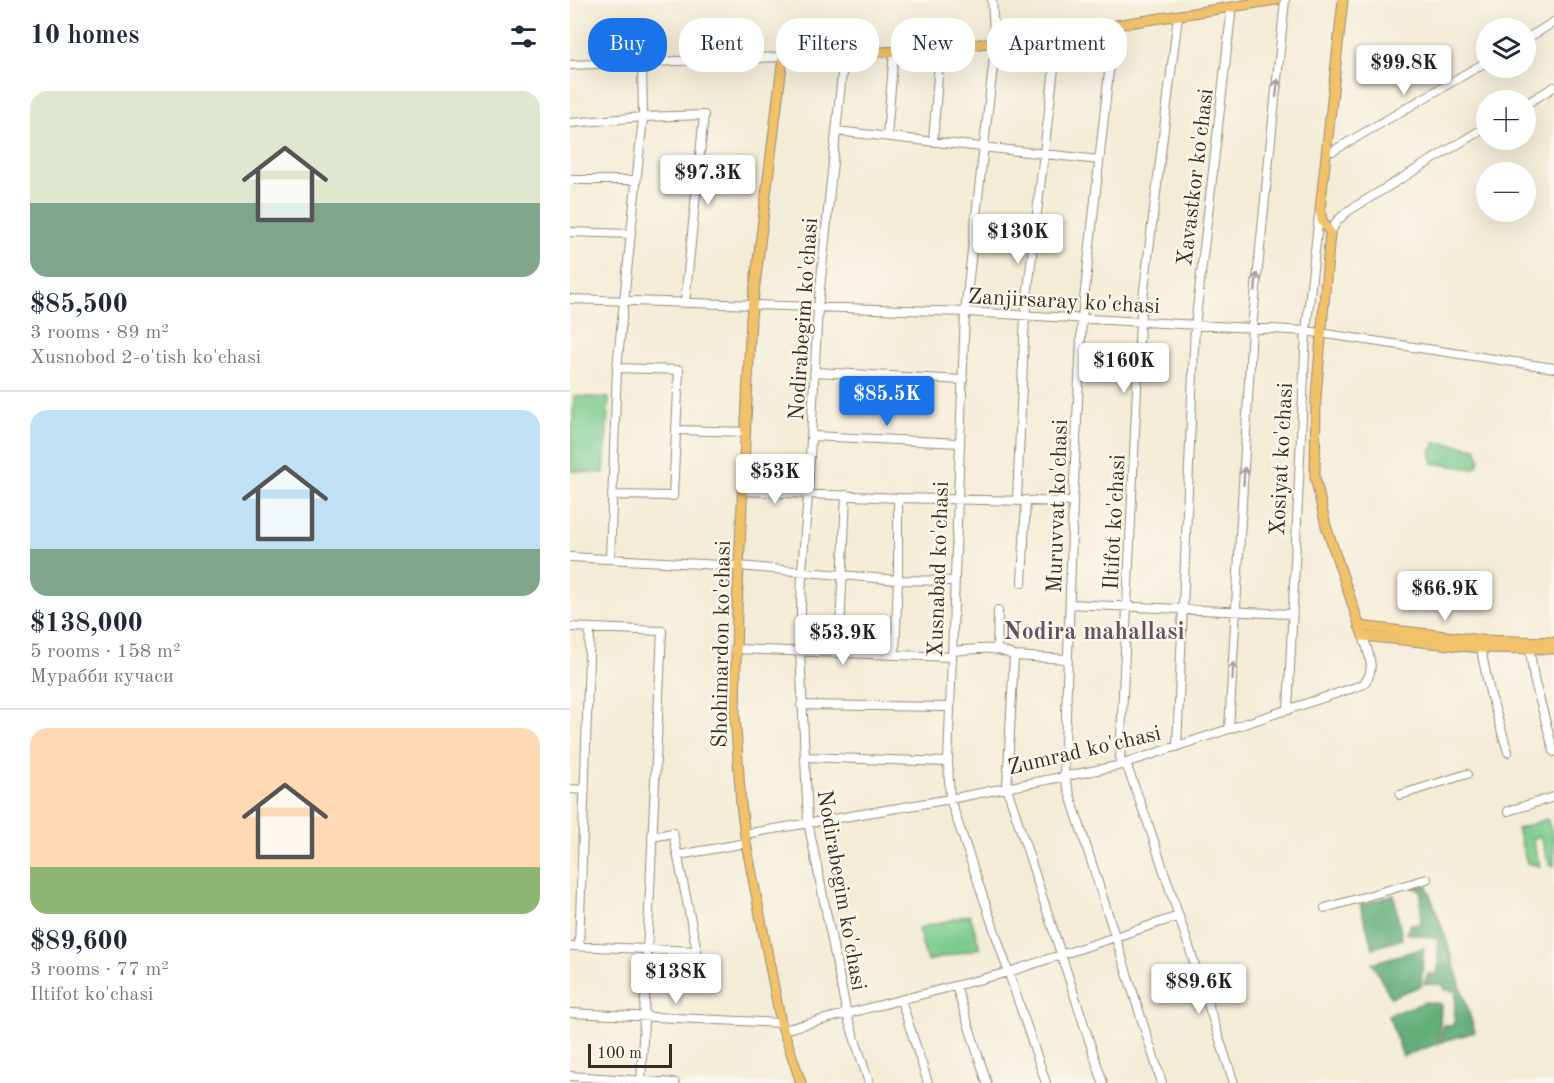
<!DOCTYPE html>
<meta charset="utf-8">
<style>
body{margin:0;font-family:"Old Standard TT",serif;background:#f2f2f3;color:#1f2937;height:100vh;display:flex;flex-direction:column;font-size:22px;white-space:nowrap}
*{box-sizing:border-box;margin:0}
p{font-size:20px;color:#747a83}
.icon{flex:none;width:33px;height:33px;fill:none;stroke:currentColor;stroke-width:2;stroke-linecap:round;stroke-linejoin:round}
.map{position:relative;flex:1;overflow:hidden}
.panel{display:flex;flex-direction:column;background:#fff;width:570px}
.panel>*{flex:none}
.guide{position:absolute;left:18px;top:18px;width:570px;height:54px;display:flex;gap:12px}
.controls{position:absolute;left:906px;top:18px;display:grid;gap:12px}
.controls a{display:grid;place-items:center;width:60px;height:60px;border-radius:50%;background:#fff;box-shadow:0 6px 24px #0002;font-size:30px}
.scale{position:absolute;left:18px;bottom:15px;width:84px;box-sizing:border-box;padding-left:6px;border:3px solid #3b2a1e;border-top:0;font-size:16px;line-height:21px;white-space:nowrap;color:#3b2a1e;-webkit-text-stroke:4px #fbf7ec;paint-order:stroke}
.price{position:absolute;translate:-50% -51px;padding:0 14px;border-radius:6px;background:#fff;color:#222;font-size:20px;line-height:39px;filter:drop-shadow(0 2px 3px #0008)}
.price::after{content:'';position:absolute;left:50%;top:36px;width:18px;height:14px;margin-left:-9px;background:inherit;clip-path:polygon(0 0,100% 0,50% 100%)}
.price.active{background:#1a73e8;color:#fff}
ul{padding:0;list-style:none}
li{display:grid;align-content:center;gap:12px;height:318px;padding:0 30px}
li+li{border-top:2px solid #e0e1e3}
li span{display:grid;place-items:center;height:186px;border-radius:18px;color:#555}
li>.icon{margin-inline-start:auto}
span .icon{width:108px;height:108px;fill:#fffc;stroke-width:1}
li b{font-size:26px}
h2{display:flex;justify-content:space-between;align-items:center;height:72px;padding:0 30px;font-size:26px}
.pill{padding:0 21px;border-radius:24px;background:#fff;box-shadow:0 6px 24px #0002;font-size:21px;line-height:54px}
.pill.active{background:#1a73e8;color:#fff}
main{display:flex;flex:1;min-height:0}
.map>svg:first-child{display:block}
</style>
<main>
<section class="panel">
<h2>10 homes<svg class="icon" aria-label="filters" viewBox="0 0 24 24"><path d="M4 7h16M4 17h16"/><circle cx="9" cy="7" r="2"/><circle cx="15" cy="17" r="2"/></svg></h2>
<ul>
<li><span style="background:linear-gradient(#dfe7d0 60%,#7fa58c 0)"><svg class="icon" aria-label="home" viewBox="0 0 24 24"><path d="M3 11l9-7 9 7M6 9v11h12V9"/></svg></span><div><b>$85,500</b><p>3 rooms · 89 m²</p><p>Xusnobod 2-o'tish ko'chasi</p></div></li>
<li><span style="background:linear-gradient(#bfe0f5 75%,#7fa58c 0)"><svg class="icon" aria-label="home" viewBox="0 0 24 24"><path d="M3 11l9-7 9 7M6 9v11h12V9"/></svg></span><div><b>$138,000</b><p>5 rooms · 158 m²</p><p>Мурабби кучаси</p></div></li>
<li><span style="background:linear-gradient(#ffd9b3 75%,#8fb573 0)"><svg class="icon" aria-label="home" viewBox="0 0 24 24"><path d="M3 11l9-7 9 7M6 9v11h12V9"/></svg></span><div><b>$89,600</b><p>3 rooms · 77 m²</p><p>Iltifot ko'chasi</p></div></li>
</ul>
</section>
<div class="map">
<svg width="984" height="1083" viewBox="0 0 984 1083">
<rect width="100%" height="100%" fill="#fbf7ec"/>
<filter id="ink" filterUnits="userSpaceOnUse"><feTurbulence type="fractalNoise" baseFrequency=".0167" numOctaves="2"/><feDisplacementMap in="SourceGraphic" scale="12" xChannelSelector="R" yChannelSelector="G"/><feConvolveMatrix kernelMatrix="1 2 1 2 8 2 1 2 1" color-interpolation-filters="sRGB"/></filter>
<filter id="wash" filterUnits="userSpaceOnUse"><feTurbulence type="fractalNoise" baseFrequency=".008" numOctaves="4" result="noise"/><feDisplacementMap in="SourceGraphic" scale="24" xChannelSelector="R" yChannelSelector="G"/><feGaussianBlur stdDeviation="1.35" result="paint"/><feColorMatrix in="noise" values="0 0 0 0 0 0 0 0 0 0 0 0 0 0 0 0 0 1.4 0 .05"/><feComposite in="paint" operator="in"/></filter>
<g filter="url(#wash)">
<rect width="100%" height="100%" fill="#f3ecd6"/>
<path fill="#78ca8c" stroke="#5a7a55" stroke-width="1.5" d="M 4,396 L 39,398 L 34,473 L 0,471 Z
M 866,442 L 906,448 L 910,459 L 908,465 L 903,469 L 863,463 L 860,452 Z
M 977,819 L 984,838 L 984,866 L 979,863 L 970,836 L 962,839 L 970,866 L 957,863 L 947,829 Z
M 400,915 L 410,948 L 357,961 L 348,928 Z"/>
<path fill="#62ae78" stroke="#4e6c4b" stroke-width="1.5" d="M 856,884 L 873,930 L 905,1032 L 871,1042 L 873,1025 L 884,1025 L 886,991 L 874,990 L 873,984 L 854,984 L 858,974 L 868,974 L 868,939 L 836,933 L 841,924 L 851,924 L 851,890 L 840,887 Z
M 824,895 L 832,939 L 803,948 L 790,905 Z
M 854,948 L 851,986 L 821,997 L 802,963 Z
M 856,1002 L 871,1004 L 869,1043 L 833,1056 L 818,1015 Z"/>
</g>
<g filter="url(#ink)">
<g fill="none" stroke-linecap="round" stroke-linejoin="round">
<defs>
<path id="minor" d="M 422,0 L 425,49 L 395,312 L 378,762 L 380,799 L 476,1083
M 608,16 L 570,322 L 550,760 L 558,769 L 580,829 L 664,1083
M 544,26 L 512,318 L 503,502 L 494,776 L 592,1083
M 956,39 L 984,22
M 274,54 L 248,308 L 238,495 L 232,571 L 230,651 L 238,822 L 277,1015 L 299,1083
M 0,65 L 213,57
M 956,104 L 984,87
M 0,123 L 73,117 L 134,115 L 115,302
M 266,131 L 529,160
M 317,136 L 324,51
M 363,142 L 370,49
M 757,151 L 763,151 L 916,62
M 0,180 L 66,180
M 0,232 L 60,234
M 760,233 L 767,221 L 778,211 L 916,127
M 0,299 L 395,312 L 736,331 L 984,368
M 245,372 L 393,380
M 108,430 L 176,432
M 242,436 L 390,443
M 173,491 L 328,498 L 503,502
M 42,495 L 103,496 L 109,370 L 47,368
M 447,500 L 455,315 L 488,34
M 0,557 L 169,566 L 328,580 L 384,581
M 40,559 L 47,368 L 73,117 L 72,63
M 452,583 L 456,500
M 500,604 L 722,614
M 0,627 L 92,631 L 71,1083
M 959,643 L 964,679 L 984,752
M 910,645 L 920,693 L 938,752
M 165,649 L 382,657
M 427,650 L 428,610
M 383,651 C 404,649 425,645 444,656 L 497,659
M 269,653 L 276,495
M 325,655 L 328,580 L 328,498
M 444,656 L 437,788 L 533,1083
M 231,705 L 379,707
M 718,710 L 736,331 L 749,215
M 659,729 L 682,328 L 715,0
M 607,747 L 625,326 L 661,15 L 660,7
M 234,757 L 378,762
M 0,789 L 15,790
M 830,795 L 897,774
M 938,811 L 984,797
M 175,834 L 380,799 L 547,766 L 792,685 C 808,672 798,652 793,636
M 109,855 L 176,843
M 755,908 L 857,879
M 0,946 L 127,951 L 103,833 L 82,837
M 9,947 L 20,628
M 386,986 L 417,1083
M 331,1000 L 358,1083
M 0,1013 L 211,1023
M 213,1030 L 439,972 L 609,916
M 0,1076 L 105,1083"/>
<path id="major" d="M 773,0 L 750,210 L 752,220 L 760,233 L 746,397 L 745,477 L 756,526 L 793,636 L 910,648 L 984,649
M 789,626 L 911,640 L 984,642
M 231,1083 L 211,1023 L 176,843 L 171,805 L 165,714 L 167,608 L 181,317 L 213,57 L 370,49 L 488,34 L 706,0"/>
</defs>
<use href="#minor" stroke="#978b7a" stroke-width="10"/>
<use href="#major" stroke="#978b7a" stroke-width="11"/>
<use href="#minor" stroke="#fff" stroke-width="8"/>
<use href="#major" stroke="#f2c26a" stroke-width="9"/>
</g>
<defs><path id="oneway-shaft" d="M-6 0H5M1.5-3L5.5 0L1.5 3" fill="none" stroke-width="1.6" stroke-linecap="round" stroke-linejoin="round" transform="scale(1.5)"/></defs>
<g stroke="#a79f9a">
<use href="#oneway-shaft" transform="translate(707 88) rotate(-84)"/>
<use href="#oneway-shaft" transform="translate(686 282) rotate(-84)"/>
<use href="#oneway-shaft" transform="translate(674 476) rotate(-87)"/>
<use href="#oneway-shaft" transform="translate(663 671) rotate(-86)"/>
</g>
</g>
<g text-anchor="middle" stroke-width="4.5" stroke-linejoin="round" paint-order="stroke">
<g font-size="22" fill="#3b2a1e" stroke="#fbf7ec">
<text transform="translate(624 177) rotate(-83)" y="8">Xavastkor ko'chasi</text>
<text transform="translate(494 300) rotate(3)" y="8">Zanjirsaray ko'chasi</text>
<text transform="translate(232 319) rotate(-86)" y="8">Nodirabegim ko'chasi</text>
<text transform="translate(710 459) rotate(-87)" y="8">Xosiyat ko'chasi</text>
<text transform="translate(486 506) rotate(-88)" y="8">Muruvvat ko'chasi</text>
<text transform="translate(543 522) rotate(-87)" y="8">Iltifot ko'chasi</text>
<text transform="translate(367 569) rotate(-88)" y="8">Xusnabad ko'chasi</text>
<text transform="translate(150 644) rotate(-89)" y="8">Shohimardon ko'chasi</text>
<text transform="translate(514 749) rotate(-13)" y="8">Zumrad ko'chasi</text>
<text transform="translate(273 890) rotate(80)" y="8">Nodirabegim ko'chasi</text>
</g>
<g font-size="24" font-weight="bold" fill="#665061" stroke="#fbf7ec">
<text x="524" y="639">Nodira mahallasi</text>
</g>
</g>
</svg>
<div class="controls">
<a><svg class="icon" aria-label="layers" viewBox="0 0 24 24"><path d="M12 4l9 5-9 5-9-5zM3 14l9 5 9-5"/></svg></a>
<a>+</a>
<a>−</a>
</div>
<div class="scale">100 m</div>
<b class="price" style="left:834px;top:96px">$99.8K</b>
<b class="price" style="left:138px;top:206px">$97.3K</b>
<b class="price" style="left:448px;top:265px">$130K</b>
<b class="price" style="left:554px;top:394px">$160K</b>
<b class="price active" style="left:317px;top:427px">$85.5K</b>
<b class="price" style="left:205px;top:505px">$53K</b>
<b class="price" style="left:875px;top:622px">$66.9K</b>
<b class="price" style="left:273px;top:666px">$53.9K</b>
<b class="price" style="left:106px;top:1005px">$138K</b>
<b class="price" style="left:629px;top:1015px">$89.6K</b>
<div class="guide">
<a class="pill active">Buy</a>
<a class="pill">Rent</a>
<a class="pill">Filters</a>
<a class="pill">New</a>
<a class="pill">Apartment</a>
</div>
</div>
</main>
